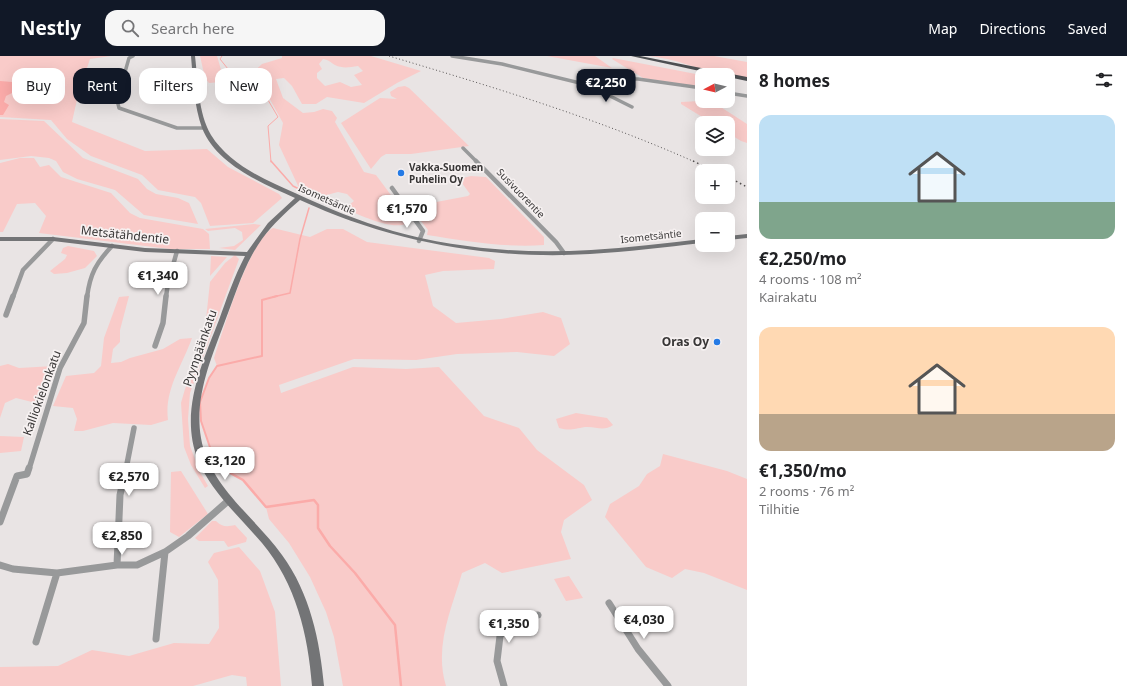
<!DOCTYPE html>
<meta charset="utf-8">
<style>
body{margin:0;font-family:"Noto Sans",sans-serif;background:#f6f6f6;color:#202124;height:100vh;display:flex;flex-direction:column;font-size:15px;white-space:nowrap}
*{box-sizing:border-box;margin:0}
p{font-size:13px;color:#757577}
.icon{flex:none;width:22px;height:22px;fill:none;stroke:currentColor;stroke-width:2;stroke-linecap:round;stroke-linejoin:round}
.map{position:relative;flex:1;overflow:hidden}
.drawer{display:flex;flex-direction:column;background:#fff;width:380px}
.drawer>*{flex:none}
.guide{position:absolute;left:12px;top:12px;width:380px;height:36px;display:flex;gap:8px}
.needle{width:26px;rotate:263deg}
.tools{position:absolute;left:695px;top:12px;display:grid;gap:8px}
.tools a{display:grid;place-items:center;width:40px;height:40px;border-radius:8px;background:#fff;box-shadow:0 4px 16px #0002;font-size:20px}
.price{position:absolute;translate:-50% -34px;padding:0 9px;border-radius:8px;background:#fff;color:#222;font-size:13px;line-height:26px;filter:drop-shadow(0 1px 2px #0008)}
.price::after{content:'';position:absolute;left:50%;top:24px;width:12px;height:9px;margin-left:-6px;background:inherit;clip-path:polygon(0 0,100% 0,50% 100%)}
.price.selected{background:#111827;color:#fff}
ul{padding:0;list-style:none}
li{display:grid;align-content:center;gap:8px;height:212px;padding:0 12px}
li span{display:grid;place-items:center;height:124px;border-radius:12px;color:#555}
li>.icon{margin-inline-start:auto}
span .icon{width:72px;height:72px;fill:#fffc;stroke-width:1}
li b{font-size:17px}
h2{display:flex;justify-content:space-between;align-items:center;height:48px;padding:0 12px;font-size:17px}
.pill{padding:0 14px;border-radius:12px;background:#fff;box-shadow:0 4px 16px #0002;font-size:14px;line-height:36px}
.pill.selected{background:#111827;color:#fff}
header{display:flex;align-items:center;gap:24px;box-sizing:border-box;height:56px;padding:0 20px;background:#111827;color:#fff}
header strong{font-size:19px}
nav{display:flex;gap:22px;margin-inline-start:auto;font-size:14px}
.search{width:280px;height:36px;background:#f6f6f6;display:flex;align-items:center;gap:10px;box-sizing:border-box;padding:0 14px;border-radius:12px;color:#757577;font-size:15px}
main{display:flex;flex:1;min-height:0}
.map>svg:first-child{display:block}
</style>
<header>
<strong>Nestly</strong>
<div class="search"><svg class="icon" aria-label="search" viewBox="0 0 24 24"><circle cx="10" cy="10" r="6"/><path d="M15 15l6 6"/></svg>Search here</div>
<nav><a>Map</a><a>Directions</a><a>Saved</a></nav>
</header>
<main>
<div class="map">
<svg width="747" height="630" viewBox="0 0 747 630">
<rect width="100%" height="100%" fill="#e9e4e4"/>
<path fill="#f9cbc9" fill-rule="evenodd" d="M 0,0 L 111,0 L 90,3 L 78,39 L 72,66 L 145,95 L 207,93 L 228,111 L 279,138 L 282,142 L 253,167 L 210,170 L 201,147 L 195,141 L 158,134 L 142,119 L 91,100 L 67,83 L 51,64 L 0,61 Z
M 200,0 L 217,0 L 222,17 L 237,19 L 233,25 L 209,27 L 205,22 Z
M 282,0 L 371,0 L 421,15 L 397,27 L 364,47 L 327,41 L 316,48 L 302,48 L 292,30 L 284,22 L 276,23 L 283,42 L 303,57 L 314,56 L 323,53 L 332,55 L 337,62 L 335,66 L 364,116 L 376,119 L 408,162 L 406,168 C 389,174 359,158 342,152 L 349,149 L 354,145 L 347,138 L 338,136 L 319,141 L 300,134 L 279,89 L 283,67 L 261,27 L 251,18 L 262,8 L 282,2 ZM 323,3 C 329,4 330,6 335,9 C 343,13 350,11 358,10 L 363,15 L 354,19 L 362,29 L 351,31 L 340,26 L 325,30 L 317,22 L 317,17 L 322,13 L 319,8 Z
M 547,0 L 595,0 L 612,12 Z
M 649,0 L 714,0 L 747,6 L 747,22 C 731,19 713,17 697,12 C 681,6 666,2 649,0 Z
M 613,2 L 701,19 L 702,31 L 643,22 L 612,3 Z
M 405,30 L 409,32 L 469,90 L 411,98 L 386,98 L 381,101 L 371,113 L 341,67 L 380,42 L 397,43 L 391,40 L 390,36 L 398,31 Z
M 698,35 L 702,35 L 702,45 L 726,45 L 716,48 L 747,68 L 747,87 L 741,85 L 728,77 L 728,67 L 712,67 L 681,48 L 681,46 L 700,45 L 701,44 Z
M 0,63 L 44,65 L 83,102 L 138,123 L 147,133 L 156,138 L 178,142 L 189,147 L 198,168 L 144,159 L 115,134 L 77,123 L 63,116 L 56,105 L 49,102 L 31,100 L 0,104 Z
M 20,102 L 34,102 L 40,111 L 49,109 L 61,121 L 111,137 L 130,157 L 140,162 L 203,173 L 209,178 L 210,193 L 170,193 L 39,177 L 46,160 L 35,147 L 17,148 L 3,176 L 0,176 L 0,107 Z
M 471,120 L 486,121 L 544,181 L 544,189 C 506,192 465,185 427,179 L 428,174 L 410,151 L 468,140 L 470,138 L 459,123 Z
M 254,168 L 261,169 L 235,194 L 219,192 L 234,190 L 243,184 L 242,176 L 235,172 L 208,175 L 205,173 Z
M 273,172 L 310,181 L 327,173 L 343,173 L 367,186 L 489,202 L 495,205 L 494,213 L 443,215 L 425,219 L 433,250 L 456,267 L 501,263 L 543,256 L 561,262 L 570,288 L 554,300 L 517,296 L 457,298 L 416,304 L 354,303 L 279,329 L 281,337 L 353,311 L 406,313 L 439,311 L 484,360 L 519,372 L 537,394 L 584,429 L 592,444 L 564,464 L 561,476 L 571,503 L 502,517 L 485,507 L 462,517 C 451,555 434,590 446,630 L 343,630 L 334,581 L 326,556 L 310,521 L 289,487 L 269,463 L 266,451 L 243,424 L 224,414 L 215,406 L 201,365 L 200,346 L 209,322 L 217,310 L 214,302 C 224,273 248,186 273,172 Z
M 68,190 L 94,195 L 97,200 L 85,212 L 67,217 L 54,218 L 50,215 L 65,203 L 67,199 L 61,197 L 63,192 Z
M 235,199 L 239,203 L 190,337 L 188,363 L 190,390 L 200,416 L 208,430 L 205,432 L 191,409 L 184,391 L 181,347 L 185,333 L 197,307 L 204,282 L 210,226 L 225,207 Z
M 211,200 L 227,201 L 210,220 Z
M 129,240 L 120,274 L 120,286 L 113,293 L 111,307 L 121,306 L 130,302 L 163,293 L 180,283 L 192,282 C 182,310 164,334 168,364 L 151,369 L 113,367 L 83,375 L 74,375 L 77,363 L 73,352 L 53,350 L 66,320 L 94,317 L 101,310 L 104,282 L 119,241 Z
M 8,308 L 19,312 L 54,310 L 45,342 L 32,346 L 16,342 L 5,347 L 0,362 L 0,310 Z
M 576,357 L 607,362 L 613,369 C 603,376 596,370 585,371 C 573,373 571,375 559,372 L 556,363 Z
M 0,380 L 24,381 L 21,395 L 0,397 Z
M 663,398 L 727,415 L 747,423 L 747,534 L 704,517 L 685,513 L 672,522 L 646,511 L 605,461 L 610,448 L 639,430 L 647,418 L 660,410 Z
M 181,415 L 208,458 L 179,481 L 170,476 L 171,416 Z
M 212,465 L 216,465 C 222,471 227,471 235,469 L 247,482 L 246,486 L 228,491 L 224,485 L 199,485 L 195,482 Z
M 239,491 L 260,515 L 275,556 L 281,630 L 247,630 L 246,621 L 232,619 L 193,630 L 0,630 L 0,611 L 58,610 L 92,594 L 129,600 L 174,587 L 209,588 L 219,572 L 218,524 L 208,506 L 214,497 Z
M 569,520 L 583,542 L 566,545 L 554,523 Z"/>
<path fill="#fbaba9" d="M 0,25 L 12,26 L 17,31 L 14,36 L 6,40 L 4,46 L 9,49 L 3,59 L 0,59 Z"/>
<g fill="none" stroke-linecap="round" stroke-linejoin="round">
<path stroke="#fbaba9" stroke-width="1" d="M 222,0 L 220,3 L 232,18 L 242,19 L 241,25 L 258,27 L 278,61 L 268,70 L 271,106"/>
<path stroke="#fbaba9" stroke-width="1.5" d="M 271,105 L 293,130 L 317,142
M 273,241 L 290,237 L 300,183 L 309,152"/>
<path stroke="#fbaba9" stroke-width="2" d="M 222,413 L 215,406 L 201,365 L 200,346 L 209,322 L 217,310 L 262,300 L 262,244 L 277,240"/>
<path stroke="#fbaba9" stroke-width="2.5" d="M 221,412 L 243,424 L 266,451 L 314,444 L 318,449 L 318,472 L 330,490 L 355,517 L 395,569 L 401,630"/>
<path stroke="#98999a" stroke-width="3.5" d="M 133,0 L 129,2 L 117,44 L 119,52 L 177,72 L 205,72
M 452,0 L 502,8 L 588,29 L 620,23 L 638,23 L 702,32
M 588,29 L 632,51
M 728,37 L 747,40
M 463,92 L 477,106"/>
<path stroke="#98999a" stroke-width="4.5" d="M 476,105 L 556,186 L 564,197
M 392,132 L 423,175 L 419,185
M 13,241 L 23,214 L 53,183
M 87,241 C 90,218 96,207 112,190
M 166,241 L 168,227 L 177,195"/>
<path stroke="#98999a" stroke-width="5.5" d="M 6,259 L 13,240
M 155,290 L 163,267 L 166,240
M 29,413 L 60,312 L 84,267 L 87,240
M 126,413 L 134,372"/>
<path stroke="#98999a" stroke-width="7" d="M 0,466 L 17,420 L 27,418 L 29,412
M 0,509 L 13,513 L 57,517 L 117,509 L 137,509 L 165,496 L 188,480 L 228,445
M 117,509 L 120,439 L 126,412
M 609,547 L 638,593 L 668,630
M 156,583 L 165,496
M 36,586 L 57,517
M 504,630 L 497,605 L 500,580 L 511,565 L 538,559"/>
<path fill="#737476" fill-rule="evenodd" d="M 191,0 L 195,0 C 198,25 198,57 211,79 C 229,108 265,124 295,137 C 327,152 359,165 393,175 C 457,193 525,198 591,194 C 628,192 665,187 702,183 L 702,187 C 665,191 627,196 590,198 C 490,204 391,186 300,144 C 286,156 273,168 262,183 C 244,208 236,237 225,265 C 211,303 194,341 201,382 C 209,430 255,461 282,499 C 310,537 320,585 324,630 L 312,630 C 308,578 296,528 262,487 C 239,460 212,437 198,404 C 179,356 202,308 219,264 C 227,242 234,221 245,200 L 145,196 L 53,185 L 0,185 L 0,181 L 53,181 L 145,192 L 247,196 L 268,167 L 295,142 C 262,127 217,109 202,72 C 194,50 193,24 191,0 Z
M 747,178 L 747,182 L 728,184 L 728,180 Z"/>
<path fill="#4d4f52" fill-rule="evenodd" d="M 631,0 L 640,0 L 747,21 L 747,25 L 728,21 L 728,19 L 718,19 Z"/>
<path stroke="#555252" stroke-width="1" stroke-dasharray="1 2.5" stroke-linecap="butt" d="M 389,0 C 493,31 596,62 695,106"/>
<path stroke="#555252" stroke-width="1.5" stroke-dasharray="1.5 3" stroke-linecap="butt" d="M 693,105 L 714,115
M 728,121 L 747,131"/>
</g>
<g fill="#247ae5" stroke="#f6f1f1" stroke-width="1.5">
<circle cx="401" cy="117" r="4"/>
<circle cx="717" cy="286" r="4"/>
</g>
<g text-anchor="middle" stroke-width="3.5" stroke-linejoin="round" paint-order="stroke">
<g font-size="10" font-weight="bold" fill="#383636" stroke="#f6f1f1" text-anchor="start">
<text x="409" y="115">Vakka-Suomen<tspan x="409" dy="12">Puhelin Oy</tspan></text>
</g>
<g font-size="10" fill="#383636" stroke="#f6f1f1">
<text transform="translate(521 137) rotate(46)" y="4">Susivuorentie</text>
<text transform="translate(327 143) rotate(24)" y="4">Isometsäntie</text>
<text transform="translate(651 180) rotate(-6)" y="4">Isometsäntie</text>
</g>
<g font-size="12" fill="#383636" stroke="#f6f1f1">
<text transform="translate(125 179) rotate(6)" y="4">Metsätähdentie</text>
<text transform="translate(200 292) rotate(-71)" y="4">Pyynpäänkatu</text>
<text transform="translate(42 337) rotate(-70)" y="4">Kalliokielonkatu</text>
</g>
<g font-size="12" font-weight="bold" fill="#383636" stroke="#f6f1f1" text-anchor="end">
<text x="709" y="290">Oras Oy</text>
</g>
</g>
</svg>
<div class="tools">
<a><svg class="needle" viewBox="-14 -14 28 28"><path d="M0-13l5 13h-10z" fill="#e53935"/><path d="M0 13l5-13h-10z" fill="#757577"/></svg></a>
<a><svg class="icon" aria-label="layers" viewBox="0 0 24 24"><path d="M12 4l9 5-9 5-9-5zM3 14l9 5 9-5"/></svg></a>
<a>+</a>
<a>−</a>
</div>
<b class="price selected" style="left:606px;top:47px">€2,250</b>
<b class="price" style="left:407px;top:173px">€1,570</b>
<b class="price" style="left:158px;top:240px">€1,340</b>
<b class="price" style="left:225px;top:425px">€3,120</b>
<b class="price" style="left:129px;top:441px">€2,570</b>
<b class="price" style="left:122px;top:500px">€2,850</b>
<b class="price" style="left:644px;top:584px">€4,030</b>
<b class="price" style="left:509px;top:588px">€1,350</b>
<div class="guide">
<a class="pill">Buy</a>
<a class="pill selected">Rent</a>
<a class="pill">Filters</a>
<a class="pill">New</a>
</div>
</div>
<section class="drawer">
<h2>8 homes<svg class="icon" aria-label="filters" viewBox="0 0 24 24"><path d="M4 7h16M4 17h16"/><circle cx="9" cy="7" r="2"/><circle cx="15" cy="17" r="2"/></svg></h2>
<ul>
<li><span style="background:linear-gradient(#bfe0f5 70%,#7fa58c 0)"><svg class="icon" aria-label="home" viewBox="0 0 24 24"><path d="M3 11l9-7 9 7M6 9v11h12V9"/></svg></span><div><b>€2,250/mo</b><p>4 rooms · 108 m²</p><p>Kairakatu</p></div></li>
<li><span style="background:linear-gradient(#ffd9b3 70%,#b9a48a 0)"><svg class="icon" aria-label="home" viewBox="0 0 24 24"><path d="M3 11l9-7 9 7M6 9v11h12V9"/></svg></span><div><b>€1,350/mo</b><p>2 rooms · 76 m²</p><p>Tilhitie</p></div></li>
</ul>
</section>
</main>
